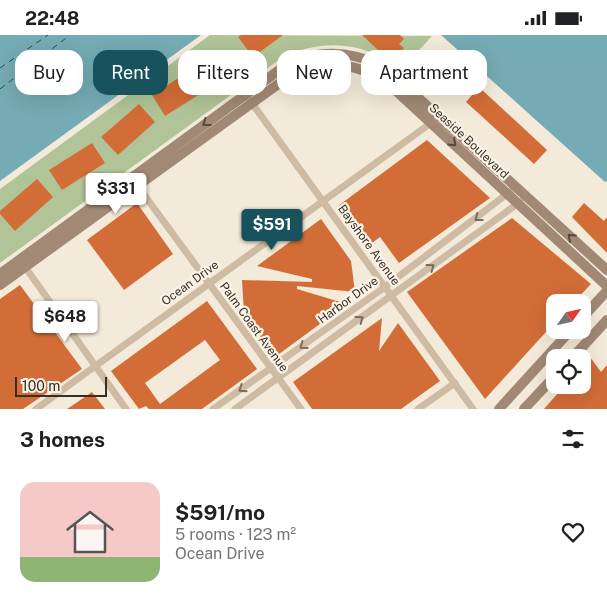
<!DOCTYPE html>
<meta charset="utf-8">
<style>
body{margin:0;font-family:"Public Sans",sans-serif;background:#f2f2f2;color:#202124;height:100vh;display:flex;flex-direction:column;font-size:19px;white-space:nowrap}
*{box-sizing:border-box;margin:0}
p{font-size:16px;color:#757577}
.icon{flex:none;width:28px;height:28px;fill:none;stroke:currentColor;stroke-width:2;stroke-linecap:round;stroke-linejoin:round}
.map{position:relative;height:374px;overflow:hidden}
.details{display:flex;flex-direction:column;background:#fff;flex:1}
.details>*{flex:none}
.banner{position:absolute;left:15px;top:15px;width:578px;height:45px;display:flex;gap:10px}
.needle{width:32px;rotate:56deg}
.buttons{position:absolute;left:546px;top:259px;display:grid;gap:10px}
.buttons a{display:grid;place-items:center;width:45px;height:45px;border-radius:10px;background:#fff;box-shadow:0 5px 20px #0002;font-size:25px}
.scale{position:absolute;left:15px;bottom:12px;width:92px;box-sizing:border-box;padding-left:5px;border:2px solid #372d26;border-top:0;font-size:14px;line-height:18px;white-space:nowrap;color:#372d26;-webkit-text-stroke:4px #fbf3e5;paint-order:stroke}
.price{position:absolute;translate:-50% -42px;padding:0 11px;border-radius:5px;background:#fff;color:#222;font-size:16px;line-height:32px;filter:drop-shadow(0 1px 2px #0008)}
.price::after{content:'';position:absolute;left:50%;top:30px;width:15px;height:11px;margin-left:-8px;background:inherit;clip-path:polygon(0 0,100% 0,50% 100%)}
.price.selected{background:#17525d;color:#fff}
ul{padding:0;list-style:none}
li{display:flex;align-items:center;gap:15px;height:125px;padding:0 20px}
li span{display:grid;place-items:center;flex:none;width:140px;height:100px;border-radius:15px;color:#555}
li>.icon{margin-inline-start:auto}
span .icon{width:60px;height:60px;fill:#fffc;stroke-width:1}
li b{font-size:21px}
h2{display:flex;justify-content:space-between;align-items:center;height:60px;padding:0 20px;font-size:21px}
.tag{padding:0 18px;border-radius:15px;background:#fff;box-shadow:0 5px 20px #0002;font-size:18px;line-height:45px}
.tag.selected{background:#17525d;color:#fff}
.status{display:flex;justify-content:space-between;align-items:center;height:35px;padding:0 25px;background:#fff;direction:ltr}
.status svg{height:14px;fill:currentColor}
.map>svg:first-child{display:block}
</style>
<div class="status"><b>22:48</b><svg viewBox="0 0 49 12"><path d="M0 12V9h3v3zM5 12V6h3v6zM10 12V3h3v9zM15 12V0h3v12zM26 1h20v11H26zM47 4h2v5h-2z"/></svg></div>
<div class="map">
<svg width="607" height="374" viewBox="0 0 607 374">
<rect width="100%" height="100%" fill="#f4ead9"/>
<path fill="#b1c497" d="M 210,0 L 432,1 L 401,35 C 367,7 323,3 283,22 L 0,228 L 0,154 Z"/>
<path fill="#75abb4" d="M 0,0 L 201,0 L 0,146 Z
M 441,0 L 607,0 L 607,146 L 605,147 Z"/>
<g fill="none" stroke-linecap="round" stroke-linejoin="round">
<path stroke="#17525d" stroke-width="1" stroke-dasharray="6 5" stroke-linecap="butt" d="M 0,33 L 48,0
M 0,54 L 70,0"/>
</g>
<path fill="#d26d38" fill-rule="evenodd" d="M 241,0 L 283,0 L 253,22 L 238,2 Z
M 362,0 L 400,0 L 404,4 L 399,9 L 404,13 L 391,27 Z
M 424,15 L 447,35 L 434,49 L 412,29 Z
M 194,33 L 208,54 L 165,81 L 152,60 Z
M 479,52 L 547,115 L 534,129 L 466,67 Z
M 139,69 L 155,87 L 118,120 L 101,102 Z
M 427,105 L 490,163 L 399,228 L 380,202 L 368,211 L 338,171 Z
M 92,108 L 105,128 L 62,155 L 49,135 Z
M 37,144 L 53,162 L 15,196 L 0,179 L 0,176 Z
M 137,168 L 173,219 L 124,255 L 87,205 Z
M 584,168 L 604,186 L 607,182 L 607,218 L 572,182 Z
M 512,183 L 591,249 L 573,268 L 555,268 L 555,287 L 485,364 L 407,257 Z
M 321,184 L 351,226 L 355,257 L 297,251 L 297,254 L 347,269 L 275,322 L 244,279 L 242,245 L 312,247 L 312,244 L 257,231 Z
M 20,250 L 82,334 L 23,374 L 0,374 L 0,264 Z
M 207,266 L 257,334 L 202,374 L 149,374 L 146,371 L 139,374 L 111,336 ZM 205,305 L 220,325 L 160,369 L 145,348 Z
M 382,283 L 379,316 L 398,288 L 440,346 L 401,374 L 312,374 L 293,347 Z
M 590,322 L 601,337 L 607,330 L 607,374 L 544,374 L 565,350 L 582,350 L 582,331 Z
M 92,357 L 105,374 L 67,374 L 76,368 Z"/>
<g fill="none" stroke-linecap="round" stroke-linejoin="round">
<path stroke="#cdbba3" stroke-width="7" d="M 246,60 L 473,374
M 137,150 L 301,374
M 23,229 L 126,374
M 36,374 L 431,88
M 213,374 L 385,252 L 516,152
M 235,374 L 520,167
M 418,374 L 455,348"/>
<path stroke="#a18975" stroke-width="10" d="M 0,239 L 282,33 C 316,12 358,15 390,37 L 607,235
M 0,250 L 288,42 C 323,22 362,28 392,52 L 607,251
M 582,283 L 607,256
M 573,322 L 607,285
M 499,374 L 571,295
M 524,374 L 555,341"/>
</g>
<defs><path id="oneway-chevron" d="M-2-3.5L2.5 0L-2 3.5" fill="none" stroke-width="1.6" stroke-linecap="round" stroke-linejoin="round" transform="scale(1.25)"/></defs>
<g stroke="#57493e">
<use href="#oneway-chevron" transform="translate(206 88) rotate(144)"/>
<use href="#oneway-chevron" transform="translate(453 108) rotate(43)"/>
<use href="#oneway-chevron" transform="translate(571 202) rotate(-138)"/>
</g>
<g stroke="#7a6d5e">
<use href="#oneway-chevron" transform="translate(478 183) rotate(143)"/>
<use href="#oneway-chevron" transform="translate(431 232) rotate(-36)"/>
<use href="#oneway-chevron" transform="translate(360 284) rotate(-36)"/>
<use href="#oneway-chevron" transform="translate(303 311) rotate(144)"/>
<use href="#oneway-chevron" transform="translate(242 354) rotate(145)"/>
</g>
<g text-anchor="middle" stroke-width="4.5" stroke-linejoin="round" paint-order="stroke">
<g font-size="12" fill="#372d26" stroke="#fbf3e5">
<text transform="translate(469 106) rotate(43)" y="4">Seaside Boulevard</text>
<text transform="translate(369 210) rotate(54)" y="4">Bayshore Avenue</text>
<text transform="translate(190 248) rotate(-36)" y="4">Ocean Drive</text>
<text transform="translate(348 265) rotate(-36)" y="4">Harbor Drive</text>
<text transform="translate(254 292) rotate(54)" y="4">Palm Coast Avenue</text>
</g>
</g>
</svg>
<div class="buttons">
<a><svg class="needle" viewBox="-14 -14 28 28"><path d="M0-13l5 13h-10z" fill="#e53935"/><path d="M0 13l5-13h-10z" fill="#757577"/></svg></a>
<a><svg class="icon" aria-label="locate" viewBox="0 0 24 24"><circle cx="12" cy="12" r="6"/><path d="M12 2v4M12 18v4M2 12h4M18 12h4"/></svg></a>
</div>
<div class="scale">100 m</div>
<b class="price" style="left:116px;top:180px">$331</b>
<b class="price selected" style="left:272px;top:216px">$591</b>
<b class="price" style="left:65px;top:308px">$648</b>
<div class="banner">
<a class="tag">Buy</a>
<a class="tag selected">Rent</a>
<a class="tag">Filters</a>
<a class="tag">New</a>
<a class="tag">Apartment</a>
</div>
</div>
<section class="details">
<h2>3 homes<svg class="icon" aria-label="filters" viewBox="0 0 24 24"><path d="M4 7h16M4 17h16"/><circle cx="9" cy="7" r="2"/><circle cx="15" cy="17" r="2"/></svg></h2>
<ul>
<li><span style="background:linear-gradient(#f6c9c9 75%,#8fb573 0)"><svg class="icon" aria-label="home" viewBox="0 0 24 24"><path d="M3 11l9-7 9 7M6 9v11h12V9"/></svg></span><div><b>$591/mo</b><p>5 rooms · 123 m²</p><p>Ocean Drive</p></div><svg class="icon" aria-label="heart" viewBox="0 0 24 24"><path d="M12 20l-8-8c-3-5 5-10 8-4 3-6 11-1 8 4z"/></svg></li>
</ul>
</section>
